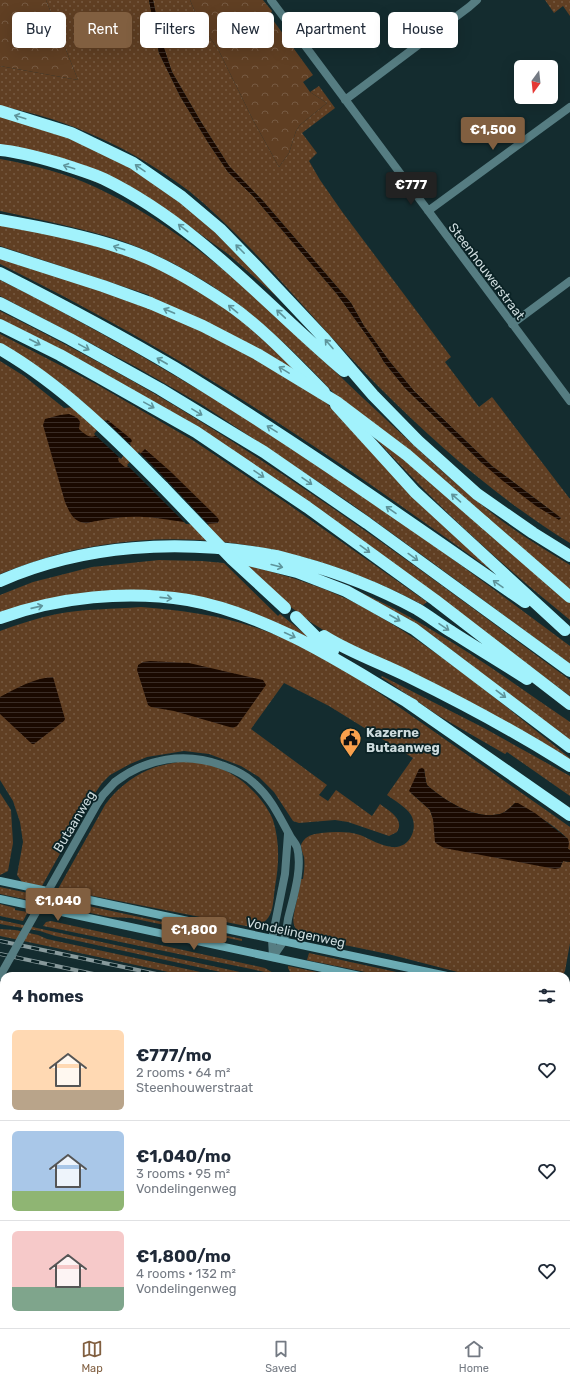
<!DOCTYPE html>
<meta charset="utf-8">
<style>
body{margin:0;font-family:Rubik,sans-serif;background:#f6f6f7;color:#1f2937;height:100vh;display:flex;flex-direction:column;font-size:15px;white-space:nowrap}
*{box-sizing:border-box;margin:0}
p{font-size:13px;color:#747a83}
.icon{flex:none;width:22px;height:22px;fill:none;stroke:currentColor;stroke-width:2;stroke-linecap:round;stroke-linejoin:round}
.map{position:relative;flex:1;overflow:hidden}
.drawer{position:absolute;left:0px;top:972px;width:570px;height:356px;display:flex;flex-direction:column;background:#fff;border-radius:12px 12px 0 0;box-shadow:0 4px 16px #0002}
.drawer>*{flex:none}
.banner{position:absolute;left:12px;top:12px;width:546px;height:36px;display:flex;gap:8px}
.needle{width:26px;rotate:195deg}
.buttons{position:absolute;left:514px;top:60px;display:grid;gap:8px}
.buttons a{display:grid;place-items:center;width:44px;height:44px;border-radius:6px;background:#fff;box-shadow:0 4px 16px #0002;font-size:20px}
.price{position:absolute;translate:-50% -34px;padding:0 9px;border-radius:4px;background:#815f40;color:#fff;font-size:13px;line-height:26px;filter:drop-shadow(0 1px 2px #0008)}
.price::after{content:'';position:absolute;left:50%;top:24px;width:12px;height:9px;margin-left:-6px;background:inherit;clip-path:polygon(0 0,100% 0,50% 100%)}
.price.active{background:#222;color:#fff}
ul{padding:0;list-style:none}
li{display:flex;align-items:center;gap:12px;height:100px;padding:0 12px}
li+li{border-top:1px solid #e0e1e3}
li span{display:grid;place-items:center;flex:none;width:112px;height:80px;border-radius:6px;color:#555}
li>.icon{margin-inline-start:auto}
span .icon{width:48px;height:48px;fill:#fffc;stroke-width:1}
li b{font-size:17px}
h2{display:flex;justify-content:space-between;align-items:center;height:48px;padding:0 12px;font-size:17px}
.chip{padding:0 14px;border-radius:6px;background:#fff;box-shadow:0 4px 16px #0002;font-size:14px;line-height:36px}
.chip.active{background:#815f40;color:#fff}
.tab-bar{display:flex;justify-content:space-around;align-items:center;height:56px;border-top:1px solid #e0e1e3;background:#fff;font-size:11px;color:#747a83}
.tab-bar a{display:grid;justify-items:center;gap:2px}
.tab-bar .active{color:#815f40}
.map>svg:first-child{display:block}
</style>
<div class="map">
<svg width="570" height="1328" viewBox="0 0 570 1328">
<defs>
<pattern id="grass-dots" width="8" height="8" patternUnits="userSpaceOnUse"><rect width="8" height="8" fill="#603f23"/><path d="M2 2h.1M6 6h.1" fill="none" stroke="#765a42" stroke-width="1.8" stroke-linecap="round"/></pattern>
<pattern id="forest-crowns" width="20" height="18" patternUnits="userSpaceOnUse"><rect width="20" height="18" fill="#603f23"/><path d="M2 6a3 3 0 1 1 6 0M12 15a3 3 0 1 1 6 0" fill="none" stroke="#765a42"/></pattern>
<pattern id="water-rules" width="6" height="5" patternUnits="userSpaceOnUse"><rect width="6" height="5" fill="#1a0900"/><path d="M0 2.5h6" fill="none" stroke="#3a2c25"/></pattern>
</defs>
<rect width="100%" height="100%" fill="#142c2f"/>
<path fill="url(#grass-dots)" d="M 46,0 L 149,0 L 159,53 L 180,96 L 209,144 L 228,172 L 253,196 L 337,294 L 375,347 L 384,362 L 405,388 L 482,463 L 561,518 L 492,466 L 414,391 L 390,362 L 364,326 L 351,303 L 263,201 L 229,166 L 201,122 L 172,72 L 161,39 L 153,0 L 190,0 L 199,21 L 219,51 L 253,120 L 279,167 L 289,153 L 296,131 L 300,125 L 327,103 L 310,92 L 319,86 L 335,108 L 302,133 L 317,153 L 309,161 L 320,180 L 343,213 L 451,357 L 445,362 L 479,407 L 492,397 L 570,499 L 570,543 C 500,500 438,446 380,388 C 334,343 293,292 248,246 C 229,227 210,208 189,191 C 133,149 69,119 0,106 L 0,66 L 78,80 Z
M 545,0 L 570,0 L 570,16 L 563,6 L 554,13 Z
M 0,116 L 77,140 L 121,160 L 206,221 L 291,309 L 228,254 L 165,209 L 0,145 Z
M 0,159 C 33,165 65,173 95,187 C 206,238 291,331 378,412 C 415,447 453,482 493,514 C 517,533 544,549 570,565 L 570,620 C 512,573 456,524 405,470 C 339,401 278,323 194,275 C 172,262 147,250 122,241 C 82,228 41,220 0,211 Z
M 0,222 L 92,242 L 156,266 L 226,307 L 267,341 L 340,417 L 493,570 L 492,571 C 423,521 354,472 283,426 C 192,366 97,312 0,264 L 0,256 L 145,305 L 149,295 L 0,246 Z
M 0,280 L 44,302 L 131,350 L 199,390 L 237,411 L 420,535 L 570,646 L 570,664 L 433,563 L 350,503 L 204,406 L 136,367 L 0,296 Z
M 0,311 C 70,346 140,383 206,425 C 332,503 451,592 570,680 L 570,696 L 309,503 L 0,321 Z
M 0,334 L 96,384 L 194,441 L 285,502 L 427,602 L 423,605 C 324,553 214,527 102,545 C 67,550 33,561 0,574 L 0,361 L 24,376 L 64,408 L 88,406 L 56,380 L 0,344 Z
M 159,560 L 202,561 L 224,563 L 278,616 L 280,614 L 320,646 L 288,629 L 130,592 L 0,614 L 0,595 L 33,582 L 92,567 Z
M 246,565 C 285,575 325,587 361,606 C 437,647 503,705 570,758 L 570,761 L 341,641 L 312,623 L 288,605 Z
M 344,585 C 426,619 497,672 570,722 L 570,742 L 436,638 L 399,614 Z
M 141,607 C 180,610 219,615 257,628 C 317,648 368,685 419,721 C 469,756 520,792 570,827 L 570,850 L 568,849 L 568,839 C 553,824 534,813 515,803 C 511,807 505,813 500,814 C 475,820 445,801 427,785 L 426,782 L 424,769 L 411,793 L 430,810 L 433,819 L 560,868 L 563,861 L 570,862 L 570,943 L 565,971 L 562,976 L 473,976 L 388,954 L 306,937 C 289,928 293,919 296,904 C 298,896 299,887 301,879 L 303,879 C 304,872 305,865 304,857 C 303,854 301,849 301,845 C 301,844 303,841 304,840 C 308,835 315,834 321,833 C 334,832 347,831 360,835 C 370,839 381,846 392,847 C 409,849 419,829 411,815 C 406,807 395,801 387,795 L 413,758 L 329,706 L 284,683 L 251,729 L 327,785 L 319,795 L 328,801 L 336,790 L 372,816 L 380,804 C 389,811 405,819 397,832 L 389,836 L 348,822 L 335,820 L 299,823 L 293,821 L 274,792 L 259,777 L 241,766 L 209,754 L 184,751 L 147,757 L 130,764 L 110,775 L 102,783 L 87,805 L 42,886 L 22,882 L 17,875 L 23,842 L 20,822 L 13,801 L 0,780 L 0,631 C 18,624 38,618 57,614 C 84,609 113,609 141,607 Z
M 382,676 L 484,728 L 570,776 L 570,796 L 507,752 L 505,754 L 439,716 L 381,677 Z
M 178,762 C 186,762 197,761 205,764 C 212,766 221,768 228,772 C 246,781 266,802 273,820 C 280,842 279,865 275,887 C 272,907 275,917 256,928 L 58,889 L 105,805 C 115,791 131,777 148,770 C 157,766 168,764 178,762 Z
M 0,793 L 11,810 L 13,843 L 8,871 L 0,875 Z
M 0,887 L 242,939 L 242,941 L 131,918 L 110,917 L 0,894 Z
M 0,904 L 15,908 L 15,910 L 28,912 L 23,921 L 0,916 Z
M 0,920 L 258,976 L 239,976 L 55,936 L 40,931 L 0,924 Z
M 51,921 L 265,968 L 275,974 L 43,926 L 46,922 Z
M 0,929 L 15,930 L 38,935 L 47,939 L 219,976 L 187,976 L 0,936 Z
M 309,953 L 415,976 L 385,976 L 307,960 Z
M 288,966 L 336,976 L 292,976 L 288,968 Z
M 4,996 L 4,1076 L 0,1079 L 0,1003 Z"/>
<path fill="url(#forest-crowns)" d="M 0,0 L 46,0 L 78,80 L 0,66 Z
M 190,0 L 263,0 L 272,11 L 270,16 L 313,75 L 303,82 L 310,92 L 327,103 L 300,125 L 296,131 L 289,153 L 279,167 L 253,120 L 219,51 L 199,21 Z"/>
<path fill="url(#water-rules)" d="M 149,0 L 153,0 L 161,39 L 172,72 L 201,122 L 229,166 L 263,201 L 351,303 L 364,326 L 390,362 L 414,391 L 492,466 L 561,518 L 559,520 L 536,506 L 503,481 L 482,463 L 405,388 L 384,362 L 375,347 L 337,294 L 253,196 L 228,172 L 209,144 L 180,96 L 159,53 Z
M 69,414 C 74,416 78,417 80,422 L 79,429 C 95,444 96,435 107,420 L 109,421 L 131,439 L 132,441 L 118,459 L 119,462 L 125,467 L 127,467 L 145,449 L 170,471 L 217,517 L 219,520 L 218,523 C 193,526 168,518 144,517 C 128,516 112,518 97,521 C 93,521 89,524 85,523 C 73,522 69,511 65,502 L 43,425 L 45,419 L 60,415 Z
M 150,661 L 189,663 L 263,680 L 266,685 L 237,726 L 233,728 L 174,711 L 151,707 L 148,705 L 137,670 L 138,665 L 143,662 Z
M 53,677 L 65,719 L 64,721 L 34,744 L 32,744 L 0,714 L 0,697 C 17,688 34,678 53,677 Z
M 422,768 L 424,769 L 426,782 L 427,785 C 445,801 475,820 500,814 C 505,813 511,807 515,803 L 518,803 L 535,813 L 568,839 L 569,843 L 568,849 L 570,850 L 570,862 L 563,861 L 560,868 L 555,869 L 444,848 L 437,844 L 435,842 L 433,819 L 430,810 L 409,791 L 419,769 Z"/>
<path fill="#142c2f" d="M 105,420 L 131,445 L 121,459 L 94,434 Z
M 139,452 L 158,471 L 209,525 L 186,524 L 127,465 Z"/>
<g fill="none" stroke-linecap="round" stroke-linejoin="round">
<path stroke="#567d82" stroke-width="8" d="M 271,0 L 570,401
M 345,100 L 469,7 L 477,0
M 428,211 L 570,107
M 512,324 L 570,281
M 115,782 C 146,758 185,752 221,765 C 233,769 246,775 255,784 C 271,798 279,816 289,834 C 291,839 295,842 297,847 C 303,868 293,898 288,919 C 287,926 286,935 283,942 C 280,947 276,952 273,957
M 273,957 L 272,939 L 285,874 L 288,834"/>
<path stroke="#6dadb6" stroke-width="8" d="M 0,881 L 447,976
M 0,899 L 360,976
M 570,993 L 568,1001 L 570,1012
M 566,1020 L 570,1021"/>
<path stroke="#a2f2fc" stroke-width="12" d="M 0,111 L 71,133 L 133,163 L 182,197 L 220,229 L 257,267 L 323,337 L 373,395 L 418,441 L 477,494 L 533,533 L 570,556
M 0,150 C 21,152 41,158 62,164 C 76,169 91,173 104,179 C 198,225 266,305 344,371
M 0,220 C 40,227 82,235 121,248 C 159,260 195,282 228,304 C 263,328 294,362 324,392
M 0,253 L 103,286 L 150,303
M 0,273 C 59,303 118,334 175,368 C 295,441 409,522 525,602
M 0,303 L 70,339 L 160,389 L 264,452 L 367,523 L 570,671
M 0,325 L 60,355 L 196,432 L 307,507 L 435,600 L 570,704
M 0,349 C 62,385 114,437 163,487
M 336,405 L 415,492 L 565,630
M 485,523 L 570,597
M 240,558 L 297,572 L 346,591 L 414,629 L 570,747
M 0,581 C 84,544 180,539 270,555 C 280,556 289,560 299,562 C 340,573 380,589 417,609 C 429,616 440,625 452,632 C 477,648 502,663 527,679
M 296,617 L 323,644 L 333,651
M 0,618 C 59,597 126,590 188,600 C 223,606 263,622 294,637 C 335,657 373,682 413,705
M 324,636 C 351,653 381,663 409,677 C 464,704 518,733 570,766
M 406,701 L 570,815"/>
<defs>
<path id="rail" d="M 0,941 L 166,976
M 0,954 L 103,976
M 566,1061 L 570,1062
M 566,1072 L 570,1073
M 0,1083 L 4,1079"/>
</defs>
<use href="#rail" stroke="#889a9c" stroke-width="4"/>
<use href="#rail" stroke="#0a2225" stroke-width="2.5" stroke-dasharray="8" stroke-linecap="butt"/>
<path stroke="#567d82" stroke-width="8" d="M 0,976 L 97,804 L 103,795 L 115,782"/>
<path stroke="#a2f2fc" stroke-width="12" d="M 150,303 L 203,326 L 257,354 L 338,403 L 407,455 L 485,523
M 163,487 L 232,559 L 285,608"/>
</g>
<defs><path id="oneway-shaft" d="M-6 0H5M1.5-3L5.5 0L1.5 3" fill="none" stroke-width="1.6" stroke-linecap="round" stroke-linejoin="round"/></defs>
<g stroke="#5e949b">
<use href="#oneway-shaft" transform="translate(20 117) rotate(-163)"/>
<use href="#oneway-shaft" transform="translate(69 167) rotate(-162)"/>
<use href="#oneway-shaft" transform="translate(140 168) rotate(-145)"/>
<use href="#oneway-shaft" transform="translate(183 228) rotate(-142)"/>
<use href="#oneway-shaft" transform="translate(119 248) rotate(-162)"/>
<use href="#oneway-shaft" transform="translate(240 249) rotate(-135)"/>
<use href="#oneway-shaft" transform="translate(233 309) rotate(-141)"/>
<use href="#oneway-shaft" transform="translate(169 311) rotate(-157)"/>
<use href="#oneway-shaft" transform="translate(281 314) rotate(-137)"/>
<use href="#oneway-shaft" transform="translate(35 342) rotate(27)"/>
<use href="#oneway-shaft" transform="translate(329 344) rotate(-131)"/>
<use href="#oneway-shaft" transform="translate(84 347) rotate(29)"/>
<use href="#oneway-shaft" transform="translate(162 361) rotate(-150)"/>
<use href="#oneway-shaft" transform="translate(284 370) rotate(-149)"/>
<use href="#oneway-shaft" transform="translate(149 405) rotate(29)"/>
<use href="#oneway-shaft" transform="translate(197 412) rotate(31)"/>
<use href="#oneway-shaft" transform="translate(272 429) rotate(-148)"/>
<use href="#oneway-shaft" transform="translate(259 474) rotate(34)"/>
<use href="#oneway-shaft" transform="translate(307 481) rotate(35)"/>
<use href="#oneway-shaft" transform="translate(456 498) rotate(-139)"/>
<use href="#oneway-shaft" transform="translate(391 510) rotate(-145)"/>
<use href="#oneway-shaft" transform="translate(365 549) rotate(36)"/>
<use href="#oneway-shaft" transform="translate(413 557) rotate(36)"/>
<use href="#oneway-shaft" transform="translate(277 566) rotate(14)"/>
<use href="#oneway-shaft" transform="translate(498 584) rotate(-145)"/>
<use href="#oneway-shaft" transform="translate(166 598) rotate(6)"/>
<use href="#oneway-shaft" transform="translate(37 607) rotate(-13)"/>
<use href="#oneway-shaft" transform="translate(395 618) rotate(30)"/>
<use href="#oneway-shaft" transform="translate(444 627) rotate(34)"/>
<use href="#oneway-shaft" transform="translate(290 635) rotate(25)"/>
<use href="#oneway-shaft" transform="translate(501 694) rotate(37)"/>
</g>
<defs>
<symbol id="civic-pin" viewBox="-11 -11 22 30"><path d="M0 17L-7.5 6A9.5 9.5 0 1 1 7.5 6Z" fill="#f9a04c" stroke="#0a2225"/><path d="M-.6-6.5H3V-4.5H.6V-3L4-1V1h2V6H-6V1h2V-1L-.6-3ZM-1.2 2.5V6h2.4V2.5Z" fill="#111"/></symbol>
</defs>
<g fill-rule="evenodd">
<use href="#civic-pin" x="338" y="726" width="25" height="34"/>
</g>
<g text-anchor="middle" stroke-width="3.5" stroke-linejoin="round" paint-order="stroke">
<g font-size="13" fill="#cddbdd" stroke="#0a2225">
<text transform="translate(487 271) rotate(53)" y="5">Steenhouwerstraat</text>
<text transform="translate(74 821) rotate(-59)" y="5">Butaanweg</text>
<text transform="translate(296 932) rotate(12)" y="5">Vondelingenweg</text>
</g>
<g font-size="13" font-weight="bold" fill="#cddbdd" stroke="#0a2225" text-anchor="start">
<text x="366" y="737">Kazerne<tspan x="366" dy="15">Butaanweg</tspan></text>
</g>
</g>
</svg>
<div class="buttons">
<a><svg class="needle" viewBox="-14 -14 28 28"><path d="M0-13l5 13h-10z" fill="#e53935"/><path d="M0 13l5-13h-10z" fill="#747a83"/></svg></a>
</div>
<b class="price" style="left:493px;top:151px">€1,500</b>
<b class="price active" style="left:411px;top:206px">€777</b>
<b class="price" style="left:58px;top:922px">€1,040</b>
<b class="price" style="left:194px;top:951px">€1,800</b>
<div class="banner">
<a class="chip">Buy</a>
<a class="chip active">Rent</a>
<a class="chip">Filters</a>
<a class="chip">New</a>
<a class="chip">Apartment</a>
<a class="chip">House</a>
</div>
<section class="drawer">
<h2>4 homes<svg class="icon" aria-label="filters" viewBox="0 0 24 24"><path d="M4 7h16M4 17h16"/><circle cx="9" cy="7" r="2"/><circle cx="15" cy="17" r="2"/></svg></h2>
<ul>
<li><span style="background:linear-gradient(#ffd9b3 75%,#b9a48a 0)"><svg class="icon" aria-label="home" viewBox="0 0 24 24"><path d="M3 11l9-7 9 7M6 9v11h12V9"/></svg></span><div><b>€777/mo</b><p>2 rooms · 64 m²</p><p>Steenhouwerstraat</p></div><svg class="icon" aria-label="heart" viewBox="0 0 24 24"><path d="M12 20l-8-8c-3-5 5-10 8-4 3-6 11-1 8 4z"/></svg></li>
<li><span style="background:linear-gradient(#a9c7e8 75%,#8fb573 0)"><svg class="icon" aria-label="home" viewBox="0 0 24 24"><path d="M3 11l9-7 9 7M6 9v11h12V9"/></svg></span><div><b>€1,040/mo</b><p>3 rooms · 95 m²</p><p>Vondelingenweg</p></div><svg class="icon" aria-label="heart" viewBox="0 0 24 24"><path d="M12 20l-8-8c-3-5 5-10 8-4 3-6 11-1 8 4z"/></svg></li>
<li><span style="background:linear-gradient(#f6c9c9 70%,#7fa58c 0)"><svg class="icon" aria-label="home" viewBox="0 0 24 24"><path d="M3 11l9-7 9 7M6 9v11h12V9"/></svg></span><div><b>€1,800/mo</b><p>4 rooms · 132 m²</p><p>Vondelingenweg</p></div><svg class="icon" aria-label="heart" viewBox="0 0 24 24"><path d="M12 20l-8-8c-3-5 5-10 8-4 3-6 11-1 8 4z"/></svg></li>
</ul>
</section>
</div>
<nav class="tab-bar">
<a class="active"><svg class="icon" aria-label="map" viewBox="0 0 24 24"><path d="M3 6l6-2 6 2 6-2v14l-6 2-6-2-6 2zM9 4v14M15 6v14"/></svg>Map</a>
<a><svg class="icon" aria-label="saved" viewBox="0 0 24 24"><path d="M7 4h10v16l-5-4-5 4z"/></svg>Saved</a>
<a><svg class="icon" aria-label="home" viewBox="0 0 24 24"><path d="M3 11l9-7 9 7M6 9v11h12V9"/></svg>Home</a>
</nav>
